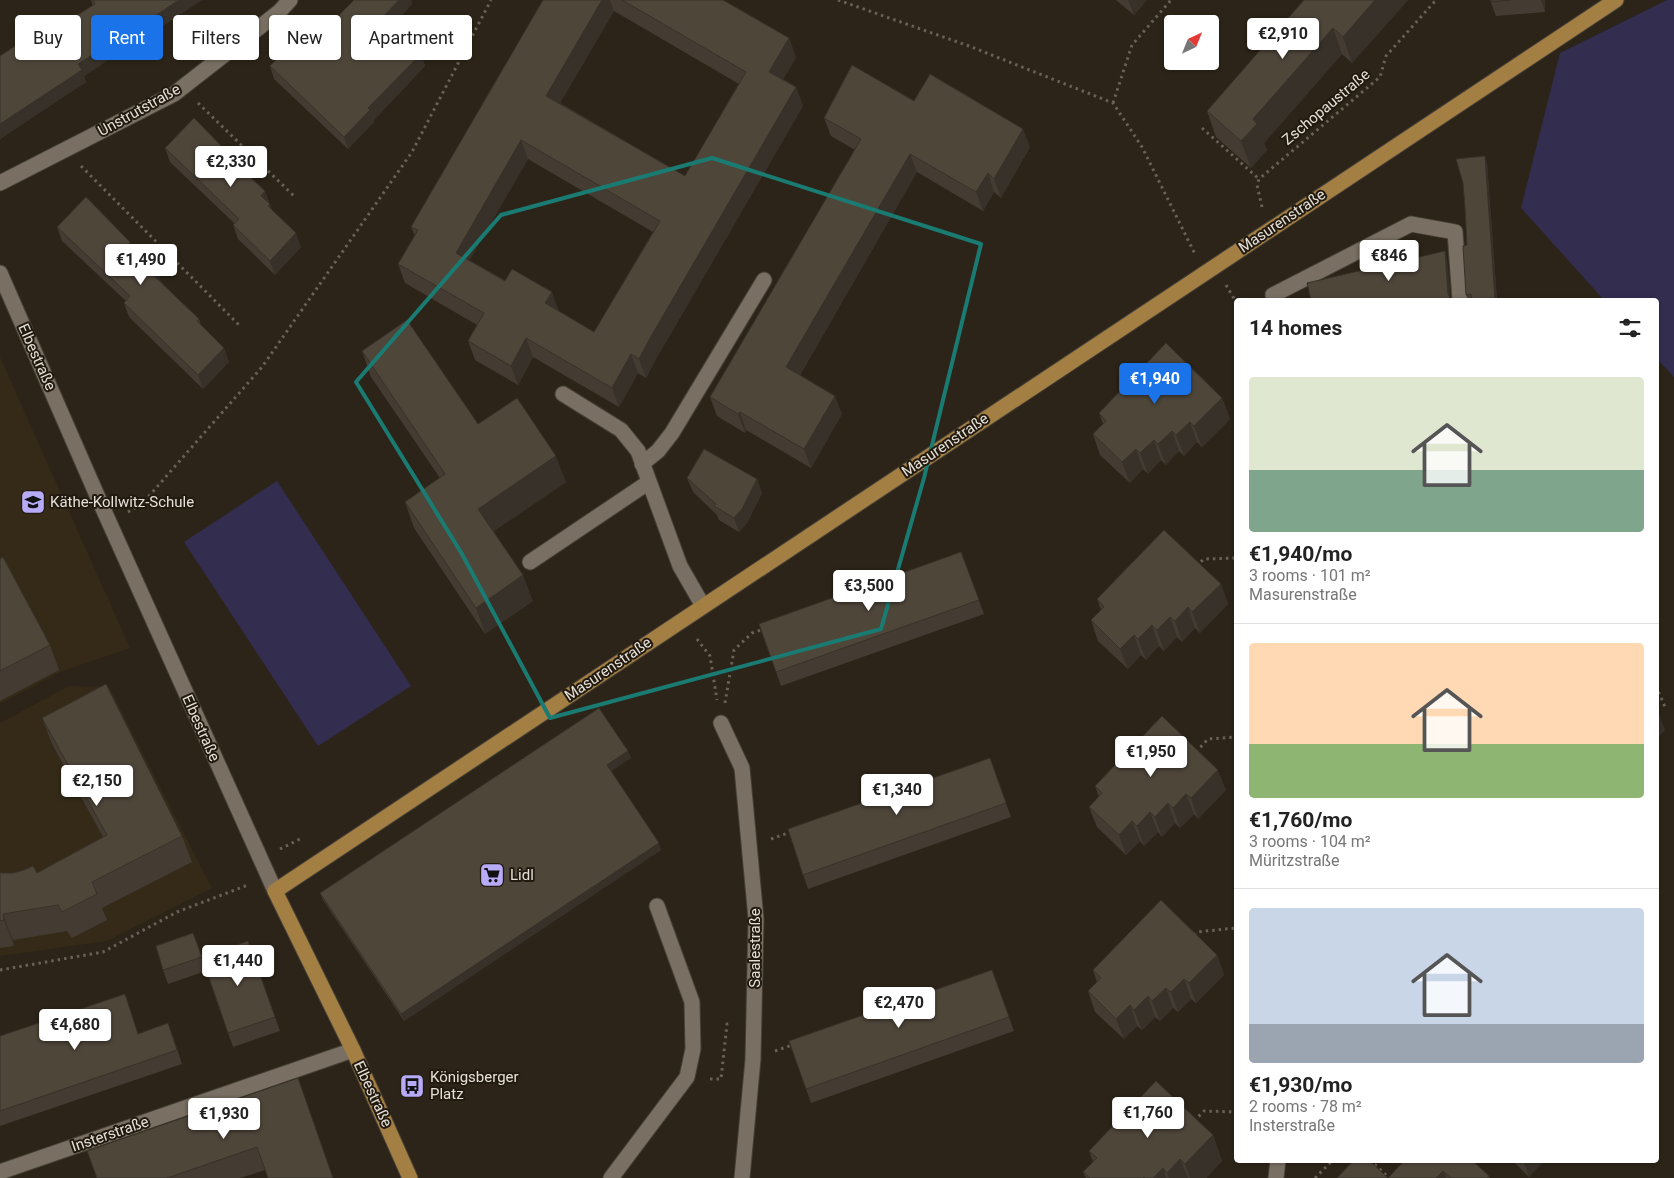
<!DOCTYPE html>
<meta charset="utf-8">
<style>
body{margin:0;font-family:Roboto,sans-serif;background:#f6f6f6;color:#222;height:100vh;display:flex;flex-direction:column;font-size:19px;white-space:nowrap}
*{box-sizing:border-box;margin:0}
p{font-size:16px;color:#767676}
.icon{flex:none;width:28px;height:28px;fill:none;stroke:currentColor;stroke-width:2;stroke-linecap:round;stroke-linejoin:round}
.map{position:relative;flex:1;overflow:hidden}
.drawer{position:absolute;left:1234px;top:298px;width:425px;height:865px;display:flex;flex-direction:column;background:#fff;border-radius:5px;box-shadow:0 1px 4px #0004}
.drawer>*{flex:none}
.top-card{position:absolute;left:15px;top:15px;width:475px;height:45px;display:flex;gap:10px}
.needle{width:32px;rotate:43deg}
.controls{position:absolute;left:1164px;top:15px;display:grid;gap:10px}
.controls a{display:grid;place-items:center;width:55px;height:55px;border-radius:5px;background:#fff;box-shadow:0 1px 4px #0004;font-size:25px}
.price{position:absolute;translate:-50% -42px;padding:0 11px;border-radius:5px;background:#fff;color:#222;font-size:16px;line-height:32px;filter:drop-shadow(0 1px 2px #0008)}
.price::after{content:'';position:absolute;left:50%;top:30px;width:15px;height:11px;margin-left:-8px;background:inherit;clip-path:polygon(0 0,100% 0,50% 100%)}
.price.current{background:#1a73e8;color:#fff}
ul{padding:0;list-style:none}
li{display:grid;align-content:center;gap:10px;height:265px;padding:0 15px}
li+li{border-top:1px solid #e0e0e0}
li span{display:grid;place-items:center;height:155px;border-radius:5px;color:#555}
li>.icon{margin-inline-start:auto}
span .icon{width:90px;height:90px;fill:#fffc;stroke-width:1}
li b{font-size:21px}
h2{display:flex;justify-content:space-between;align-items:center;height:60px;padding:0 15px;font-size:21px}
.pill{padding:0 18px;border-radius:5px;background:#fff;box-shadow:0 1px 4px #0004;font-size:18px;line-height:45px}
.pill.current{background:#1a73e8;color:#fff}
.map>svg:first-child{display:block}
</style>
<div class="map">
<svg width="1674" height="1178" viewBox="0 0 1674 1178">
<rect width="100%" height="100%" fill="#2c2418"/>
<path fill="#352a18" d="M 0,357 L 130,648 L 60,672 L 0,704 Z
M 69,686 L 109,687 L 212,888 L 107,941 L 0,956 L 0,723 Z"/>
<path fill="#332d4f" d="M 1667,0 L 1674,0 L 1674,377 L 1656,358 L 1656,300 L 1604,300 L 1521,208 L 1560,53 Z
M 277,481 L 411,686 L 318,746 L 184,542 Z"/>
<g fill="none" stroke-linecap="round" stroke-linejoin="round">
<defs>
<path id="minor" d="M 0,183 L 174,94 L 279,12 L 290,0
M 0,273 L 96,493 L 275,891
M 1274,300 L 1273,295 L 1411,224 L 1455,232 L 1460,300
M 563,394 L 621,430 L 638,451 L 680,566 L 703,606
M 642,464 L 658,451 L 672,433 L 764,280
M 530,562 L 649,482
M 721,723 L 742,768 L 756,919 L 753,1059 L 742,1178
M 0,1172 L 353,1050
M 611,1178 L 687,1077 L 693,1049 L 692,1002 L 657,906
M 1276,1178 L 1278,1160"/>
<path id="major" d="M 410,1178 L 353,1050 L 275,891 L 1616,0"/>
</defs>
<use href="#minor" stroke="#464037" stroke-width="17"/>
<use href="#major" stroke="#464037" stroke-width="17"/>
<path stroke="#686157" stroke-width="3" stroke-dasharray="2.5 4" stroke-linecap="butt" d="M 838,0 L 969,46 L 1113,103 L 1142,147 L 1195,254
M 301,20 L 320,38
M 198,103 L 296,198
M 1113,103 L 1132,45 L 1171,0
M 1202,128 L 1259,179
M 81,166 L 239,325
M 1262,207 L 1257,185 L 1259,179 L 1380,77 L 1386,56 L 1436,0
M 1226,285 L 1236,302
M 128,512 L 142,504 L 262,367 L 412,152 L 491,0
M 1196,566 L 1204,559 L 1236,558
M 697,639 L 710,656 L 717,700
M 1656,686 L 1665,707
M 725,703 L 734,650 L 752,633 L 764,629
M 1196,752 L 1208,739 L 1236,737
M 771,839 L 791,832
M 280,849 L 302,838
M 1194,935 L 1197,932 L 1236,928
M 0,970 L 103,952 L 177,912 L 248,885
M 775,1051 L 795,1044
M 710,1079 L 721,1079 L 727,1024 L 731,1024
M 1194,1121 L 1204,1111 L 1236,1112
M 1370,1160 L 1388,1177
M 1315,1178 L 1333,1160"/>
<use href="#minor" stroke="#796f62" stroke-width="15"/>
<use href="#major" stroke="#a37f43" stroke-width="15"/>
</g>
<path fill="#443c32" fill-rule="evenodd" d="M 91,0 L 202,0 L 147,36 L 146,35 L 84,76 L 86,82 L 0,139 L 0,56 L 29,46 L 93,6 Z
M 354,0 L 411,0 L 412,4 L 392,25 L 421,54 L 425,66 L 374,120 L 374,122 L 348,149 L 274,79 L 270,66 L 308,47 Z
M 543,0 L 723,0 L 789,38 L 796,58 L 783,79 L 796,87 L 803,106 L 656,359 L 646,378 L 638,373 L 619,407 L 533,357 L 518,385 L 475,360 L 468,341 L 477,325 L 405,283 L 398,264 L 415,236 L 411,227 ZM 614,11 L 739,84 L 685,176 L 560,103 ZM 528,159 L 653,232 L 594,332 L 559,311 L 469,260 Z
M 1116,0 L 1147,0 L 1134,15 Z
M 1304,0 L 1408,0 L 1352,63 L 1342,54 L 1264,143 L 1267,150 L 1251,168 L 1216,137 L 1207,111 Z
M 1490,0 L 1545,0 L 1545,12 L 1496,16 Z
M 914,101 L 1030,147 L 1001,198 L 994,192 L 983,211 L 917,172 L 800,375 L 842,414 L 811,468 L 746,430 L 745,433 L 717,416 L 710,397 L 855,150 L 831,136 L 824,118 Z
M 165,148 L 238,163 L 239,167 L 265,191 L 272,210 L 301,247 L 275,275 L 238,239 L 233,225 L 234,223 L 170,162 Z
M 1487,163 L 1497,300 L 1468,300 L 1466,295 L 1467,245 L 1465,208 Z
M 57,227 L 130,242 L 131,246 L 162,283 L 199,319 L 201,325 L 224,348 L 229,362 L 203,389 L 129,317 L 124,303 L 126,301 L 62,241 Z
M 362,351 L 478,424 L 566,482 L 494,531 L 533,601 L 485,634 L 414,528 L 405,502 L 440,478 L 371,377 Z
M 1222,398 L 1230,419 L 1202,447 L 1197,442 L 1184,456 L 1179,451 L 1166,465 L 1161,460 L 1148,474 L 1143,469 L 1130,483 L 1100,455 L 1093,434 L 1103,424 L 1099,413 Z
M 687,478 L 757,479 L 762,493 L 747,523 L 739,532 L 719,520 L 717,515 L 693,492 Z
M 961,552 L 984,614 L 781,686 L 759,624 Z
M 0,559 L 50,645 L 59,670 L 0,701 Z
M 1221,584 L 1228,604 L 1200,633 L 1195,628 L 1182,642 L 1177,637 L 1164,651 L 1159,646 L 1146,660 L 1141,655 L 1128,669 L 1098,641 L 1091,620 L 1101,610 L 1097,599 Z
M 42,718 L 182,836 L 192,862 L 102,908 L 107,920 L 72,938 L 67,931 L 13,940 L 14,946 L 0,948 L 0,873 L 37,873 L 103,837 L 52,744 Z
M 628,751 L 631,758 L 611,771 L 661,850 L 404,1021 L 323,900 L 320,893 Z
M 990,758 L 1011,817 L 808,889 L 788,829 Z
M 1095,786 L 1226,790 L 1198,819 L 1194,814 L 1180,828 L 1175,823 L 1162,837 L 1158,832 L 1144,846 L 1140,841 L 1126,855 L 1097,827 L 1089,807 L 1099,797 Z
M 248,941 L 280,1031 L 233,1047 L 206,971 L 168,984 L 163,970 Z
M 1217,955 L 1224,975 L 1196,1003 L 1191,999 L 1178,1012 L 1173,1008 L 1160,1021 L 1155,1017 L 1142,1030 L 1137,1026 L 1124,1039 L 1095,1012 L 1088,991 L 1097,982 L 1093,970 Z
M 992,970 L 1014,1031 L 811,1103 L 789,1041 Z
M 139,1033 L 173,1036 L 182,1064 L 0,1126 L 0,1036 Z
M 298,1078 L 265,1170 L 240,1178 L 97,1178 Z
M 1213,1135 L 1222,1161 L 1206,1178 L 1086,1178 L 1083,1172 L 1093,1162 L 1089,1151 Z
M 1405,1160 L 1489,1176 L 1490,1178 L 1337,1178 L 1388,1178 Z
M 1512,1160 L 1545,1160 L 1529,1177 Z"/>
<path fill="#373129" d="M 179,0 L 202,0 L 147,36 L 143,24 Z
M 399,0 L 411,0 L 412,4 L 387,29 L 383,17 Z
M 602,0 L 610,0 L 614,11 L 553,115 L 546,96 Z
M 1128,0 L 1147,0 L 1134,15 Z
M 1375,0 L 1408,0 L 1352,63 L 1343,37 Z
M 1541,0 L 1545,0 L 1545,12 Z
M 142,23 L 146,35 L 84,76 L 86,82 L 0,139 L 0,124 L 78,64 Z
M 1333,28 L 1342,54 L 1264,143 L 1267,150 L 1251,168 L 1241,141 L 1253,119 Z
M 789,38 L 796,58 L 776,91 L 769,72 Z
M 421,54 L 425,66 L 374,120 L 374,122 L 348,149 L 344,137 L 368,108 Z
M 796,87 L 803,106 L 656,359 L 646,378 L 639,359 L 649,340 Z
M 1023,129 L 1030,147 L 1001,198 L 994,179 Z
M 521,140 L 528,159 L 463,272 L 456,253 Z
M 910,154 L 917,172 L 793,386 L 786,367 Z
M 1485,156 L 1487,163 L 1497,300 L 1495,300 Z
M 988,173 L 994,192 L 983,211 L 976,192 Z
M 265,191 L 275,218 L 261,196 Z
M 296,233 L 301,247 L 275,275 L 270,261 Z
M 1445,251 L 1447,258 L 1451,300 L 1448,294 Z
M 157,270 L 162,284 L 153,275 Z
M 552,292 L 559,311 L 552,323 L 545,303 Z
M 526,338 L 533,357 L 518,385 L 511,366 Z
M 224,348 L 229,362 L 203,389 L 198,375 Z
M 631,354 L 638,373 L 619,407 L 612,388 Z
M 835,396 L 842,414 L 811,468 L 804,449 Z
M 1222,398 L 1230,419 L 1202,447 L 1194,426 Z
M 740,412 L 746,430 L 745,433 L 738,414 Z
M 1190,422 L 1197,442 L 1184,456 L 1176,435 Z
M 1172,431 L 1179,451 L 1166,465 L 1158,444 Z
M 1154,440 L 1161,460 L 1148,474 L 1140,453 Z
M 1136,449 L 1143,469 L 1130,483 L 1122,462 Z
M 556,456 L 566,482 L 488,535 L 478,509 Z
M 757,479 L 762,493 L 747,523 L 739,532 L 734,518 Z
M 523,575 L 533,601 L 485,634 L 476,608 Z
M 1221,584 L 1228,604 L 1200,633 L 1192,612 Z
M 1188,607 L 1195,628 L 1182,642 L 1175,621 Z
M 1170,617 L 1177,637 L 1164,651 L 1157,630 Z
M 1152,625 L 1159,646 L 1146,660 L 1138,639 Z
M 1134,635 L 1141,655 L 1128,669 L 1120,649 Z
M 1660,716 L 1665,730 L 1656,740 L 1656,721 Z
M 628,751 L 631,758 L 610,772 L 607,765 Z
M 1218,770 L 1226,790 L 1198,819 L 1191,798 Z
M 1186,794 L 1194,814 L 1180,828 L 1173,808 Z
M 1168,803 L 1175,823 L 1162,837 L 1155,817 Z
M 1150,812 L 1158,832 L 1144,846 L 1137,826 Z
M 1132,821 L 1140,841 L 1126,855 L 1119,835 Z
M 659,843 L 661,850 L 404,1021 L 401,1014 Z
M 3,914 L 13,940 L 14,946 L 4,920 Z
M 1217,955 L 1224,975 L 1196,1003 L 1189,983 Z
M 1184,979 L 1191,999 L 1178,1012 L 1171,992 Z
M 1166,988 L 1173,1008 L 1160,1021 L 1152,1001 Z
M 1148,996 L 1155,1017 L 1142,1030 L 1134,1010 Z
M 1130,1005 L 1137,1026 L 1124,1039 L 1116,1019 Z
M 1213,1135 L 1222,1161 L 1206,1178 L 1190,1178 L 1185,1164 Z
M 1180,1159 L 1188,1178 L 1169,1178 L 1167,1173 Z
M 1527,1160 L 1545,1160 L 1529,1177 L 1524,1163 Z
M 1163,1168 L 1166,1178 L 1153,1178 Z
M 1443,1171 L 1446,1178 L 1436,1178 Z"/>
<path fill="#4f463a" stroke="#373129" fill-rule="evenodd" d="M 93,0 L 179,0 L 143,24 L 142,23 L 78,64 L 82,70 L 0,124 L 0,56 L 24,40 L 29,46 L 95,4 Z
M 354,0 L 399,0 L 383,17 L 421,54 L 368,108 L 370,110 L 344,137 L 270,66 L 298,37 L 308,47 Z
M 543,0 L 602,0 L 546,96 L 685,176 L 746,72 L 622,0 L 723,0 L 789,38 L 769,72 L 796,87 L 649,340 L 639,359 L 631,354 L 612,388 L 526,338 L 511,366 L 468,341 L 484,313 L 398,264 L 418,230 L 411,227 ZM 521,140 L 660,221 L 594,332 L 545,303 L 552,292 L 512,269 L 505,281 L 456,253 Z
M 1304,0 L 1375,0 L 1343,37 L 1333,28 L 1253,119 L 1257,124 L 1241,141 L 1207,111 Z
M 1490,0 L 1511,0 L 1491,2 Z
M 852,65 L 914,101 L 930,74 L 1023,129 L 994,179 L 988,173 L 976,192 L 910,154 L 786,367 L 835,396 L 804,449 L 740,412 L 738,414 L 710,397 L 861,139 L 824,118 Z
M 194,118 L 238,163 L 237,165 L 265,191 L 261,196 L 270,204 L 268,206 L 296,233 L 270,261 L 233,225 L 239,219 L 165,148 Z
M 1485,156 L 1495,300 L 1472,300 L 1471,294 L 1466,295 L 1463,246 L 1467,245 L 1465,208 L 1463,183 L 1456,159 Z
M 86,197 L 130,242 L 129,244 L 157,270 L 153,275 L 199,319 L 197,321 L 224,348 L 198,375 L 124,303 L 130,296 L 57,227 Z
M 1445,251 L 1448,294 L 1450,298 L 1444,300 L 1311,300 L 1307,283 Z
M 407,320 L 478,424 L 517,398 L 556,456 L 478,509 L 523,575 L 476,608 L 405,502 L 445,474 L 362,351 Z
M 1166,343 L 1222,398 L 1194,426 L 1190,422 L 1176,435 L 1172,431 L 1158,444 L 1154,440 L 1140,453 L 1136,449 L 1122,462 L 1093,434 L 1106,421 L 1099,413 Z
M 704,449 L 757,479 L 742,509 L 734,518 L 714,506 L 716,504 L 687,478 Z
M 1164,530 L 1221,584 L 1192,612 L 1188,607 L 1175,621 L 1170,617 L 1157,630 L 1152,625 L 1138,639 L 1134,635 L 1120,649 L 1091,620 L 1104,607 L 1097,599 Z
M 961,552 L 979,600 L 776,672 L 759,624 Z
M 3,557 L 50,645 L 0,671 L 0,559 Z
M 106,684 L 182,836 L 92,882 L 97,894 L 62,912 L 58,905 L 3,914 L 4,920 L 0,921 L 0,873 L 13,873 L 24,870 L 33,866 L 37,873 L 107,835 L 42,718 Z
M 599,708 L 628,751 L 607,765 L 659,843 L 401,1014 L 320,893 Z
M 1656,713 L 1660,716 L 1656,721 Z
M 1162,716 L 1218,770 L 1191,798 L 1186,794 L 1173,808 L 1168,803 L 1155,817 L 1150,812 L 1137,826 L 1132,821 L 1119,835 L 1089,807 L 1102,793 L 1095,786 Z
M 990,758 L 1006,803 L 803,875 L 788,829 Z
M 1161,900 L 1217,955 L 1189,983 L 1184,979 L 1171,992 L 1166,988 L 1152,1001 L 1148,996 L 1134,1010 L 1130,1005 L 1116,1019 L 1088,991 L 1101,978 L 1093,970 Z
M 193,933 L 202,957 L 163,970 L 156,946 Z
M 248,941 L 275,1017 L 228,1033 L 202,957 Z
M 992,970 L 1009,1017 L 806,1089 L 789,1041 Z
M 125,994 L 138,1034 L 168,1023 L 177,1050 L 0,1111 L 0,1036 Z
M 298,1078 L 333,1178 L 268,1178 L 257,1147 L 167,1178 L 97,1178 L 87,1151 Z
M 1156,1081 L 1213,1135 L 1185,1164 L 1180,1159 L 1167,1173 L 1163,1168 L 1153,1178 L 1145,1178 L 1144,1177 L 1143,1178 L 1090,1178 L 1083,1172 L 1097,1158 L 1089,1151 Z
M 1354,1160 L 1369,1160 L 1388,1178 L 1405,1160 L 1472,1160 L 1489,1176 L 1487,1178 L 1451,1178 L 1443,1171 L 1436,1178 L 1337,1178 Z"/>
<path fill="none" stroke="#1a7b73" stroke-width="4" stroke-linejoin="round" d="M 712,158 L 981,244 L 924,478 L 881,629 L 550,718 L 462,554 L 356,382 L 501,215 Z"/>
<defs>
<symbol id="school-square" viewBox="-11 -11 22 22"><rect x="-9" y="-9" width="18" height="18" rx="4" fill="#b7abf8" stroke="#221a0f"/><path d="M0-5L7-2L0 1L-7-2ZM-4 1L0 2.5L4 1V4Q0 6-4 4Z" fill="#111"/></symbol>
<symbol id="supermarket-square" viewBox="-11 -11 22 22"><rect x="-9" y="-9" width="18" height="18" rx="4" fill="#b7abf8" stroke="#221a0f"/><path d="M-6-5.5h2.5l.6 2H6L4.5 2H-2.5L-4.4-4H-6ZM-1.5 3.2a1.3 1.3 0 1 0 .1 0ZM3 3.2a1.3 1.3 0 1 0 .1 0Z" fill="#111"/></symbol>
<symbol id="bus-square" viewBox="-11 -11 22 22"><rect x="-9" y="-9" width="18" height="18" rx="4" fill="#b7abf8" stroke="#221a0f"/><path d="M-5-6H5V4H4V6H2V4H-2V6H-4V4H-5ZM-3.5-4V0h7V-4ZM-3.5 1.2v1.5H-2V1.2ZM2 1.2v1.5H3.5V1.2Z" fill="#111"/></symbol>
</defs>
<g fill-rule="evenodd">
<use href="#school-square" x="19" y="488" width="28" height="28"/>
<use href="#supermarket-square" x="478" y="861" width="28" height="28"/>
<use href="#bus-square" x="398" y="1072" width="28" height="28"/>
</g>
<g text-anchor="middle" stroke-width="4" stroke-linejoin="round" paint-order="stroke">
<g font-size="15" fill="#e5e0d8" stroke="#221a0f">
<text transform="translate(1326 107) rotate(-40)" y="5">Zschopaustraße</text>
<text transform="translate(139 110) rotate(-29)" y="5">Unstrutstraße</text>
<text transform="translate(1282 221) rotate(-34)" y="5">Masurenstraße</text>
<text transform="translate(37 357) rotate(66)" y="5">Elbestraße</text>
<text transform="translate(945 445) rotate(-34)" y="5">Masurenstraße</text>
<text transform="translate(608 669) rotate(-34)" y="5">Masurenstraße</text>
<text transform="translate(201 728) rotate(66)" y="5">Elbestraße</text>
<text transform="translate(755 948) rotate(-90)" y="5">Saalestraße</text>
<text transform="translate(373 1094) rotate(65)" y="5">Elbestraße</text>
<text transform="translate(110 1134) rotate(-19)" y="5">Insterstraße</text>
</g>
<g font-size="15" fill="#e5e0d8" stroke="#221a0f" text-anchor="start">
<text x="50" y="507">Käthe-Kollwitz-Schule</text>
<text x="510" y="880">Lidl</text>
<text x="430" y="1082">Königsberger<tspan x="430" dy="17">Platz</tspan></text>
</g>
</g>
</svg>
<div class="controls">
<a><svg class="needle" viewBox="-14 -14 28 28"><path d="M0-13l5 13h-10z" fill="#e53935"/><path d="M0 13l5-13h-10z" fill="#767676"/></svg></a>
</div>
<b class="price" style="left:1283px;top:60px">€2,910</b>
<b class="price" style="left:231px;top:188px">€2,330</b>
<b class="price" style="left:1389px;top:282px">€846</b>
<b class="price" style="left:141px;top:286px">€1,490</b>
<b class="price current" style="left:1155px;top:405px">€1,940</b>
<b class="price" style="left:869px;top:612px">€3,500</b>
<b class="price" style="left:1151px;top:778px">€1,950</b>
<b class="price" style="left:97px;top:807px">€2,150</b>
<b class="price" style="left:897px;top:816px">€1,340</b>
<b class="price" style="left:238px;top:987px">€1,440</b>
<b class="price" style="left:899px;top:1029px">€2,470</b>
<b class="price" style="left:75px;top:1051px">€4,680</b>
<b class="price" style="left:1148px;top:1139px">€1,760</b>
<b class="price" style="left:224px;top:1140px">€1,930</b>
<div class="top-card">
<a class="pill">Buy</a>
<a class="pill current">Rent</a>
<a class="pill">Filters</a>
<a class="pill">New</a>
<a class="pill">Apartment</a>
</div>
<section class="drawer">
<h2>14 homes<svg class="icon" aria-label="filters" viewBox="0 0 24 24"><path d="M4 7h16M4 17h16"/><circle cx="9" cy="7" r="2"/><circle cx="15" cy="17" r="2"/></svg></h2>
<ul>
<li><span style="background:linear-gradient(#dfe7d0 60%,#7fa58c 0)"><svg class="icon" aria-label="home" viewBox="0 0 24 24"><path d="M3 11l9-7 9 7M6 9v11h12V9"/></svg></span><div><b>€1,940/mo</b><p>3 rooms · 101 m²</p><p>Masurenstraße</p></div></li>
<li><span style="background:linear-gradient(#ffd9b3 65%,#8fb573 0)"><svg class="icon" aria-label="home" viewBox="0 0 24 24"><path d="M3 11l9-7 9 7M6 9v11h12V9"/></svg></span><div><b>€1,760/mo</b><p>3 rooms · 104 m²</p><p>Müritzstraße</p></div></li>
<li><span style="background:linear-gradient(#c9d6e8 75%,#9aa5b1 0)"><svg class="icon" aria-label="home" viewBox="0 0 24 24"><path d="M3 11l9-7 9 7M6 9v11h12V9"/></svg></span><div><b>€1,930/mo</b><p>2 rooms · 78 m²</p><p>Insterstraße</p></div></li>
</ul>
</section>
</div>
